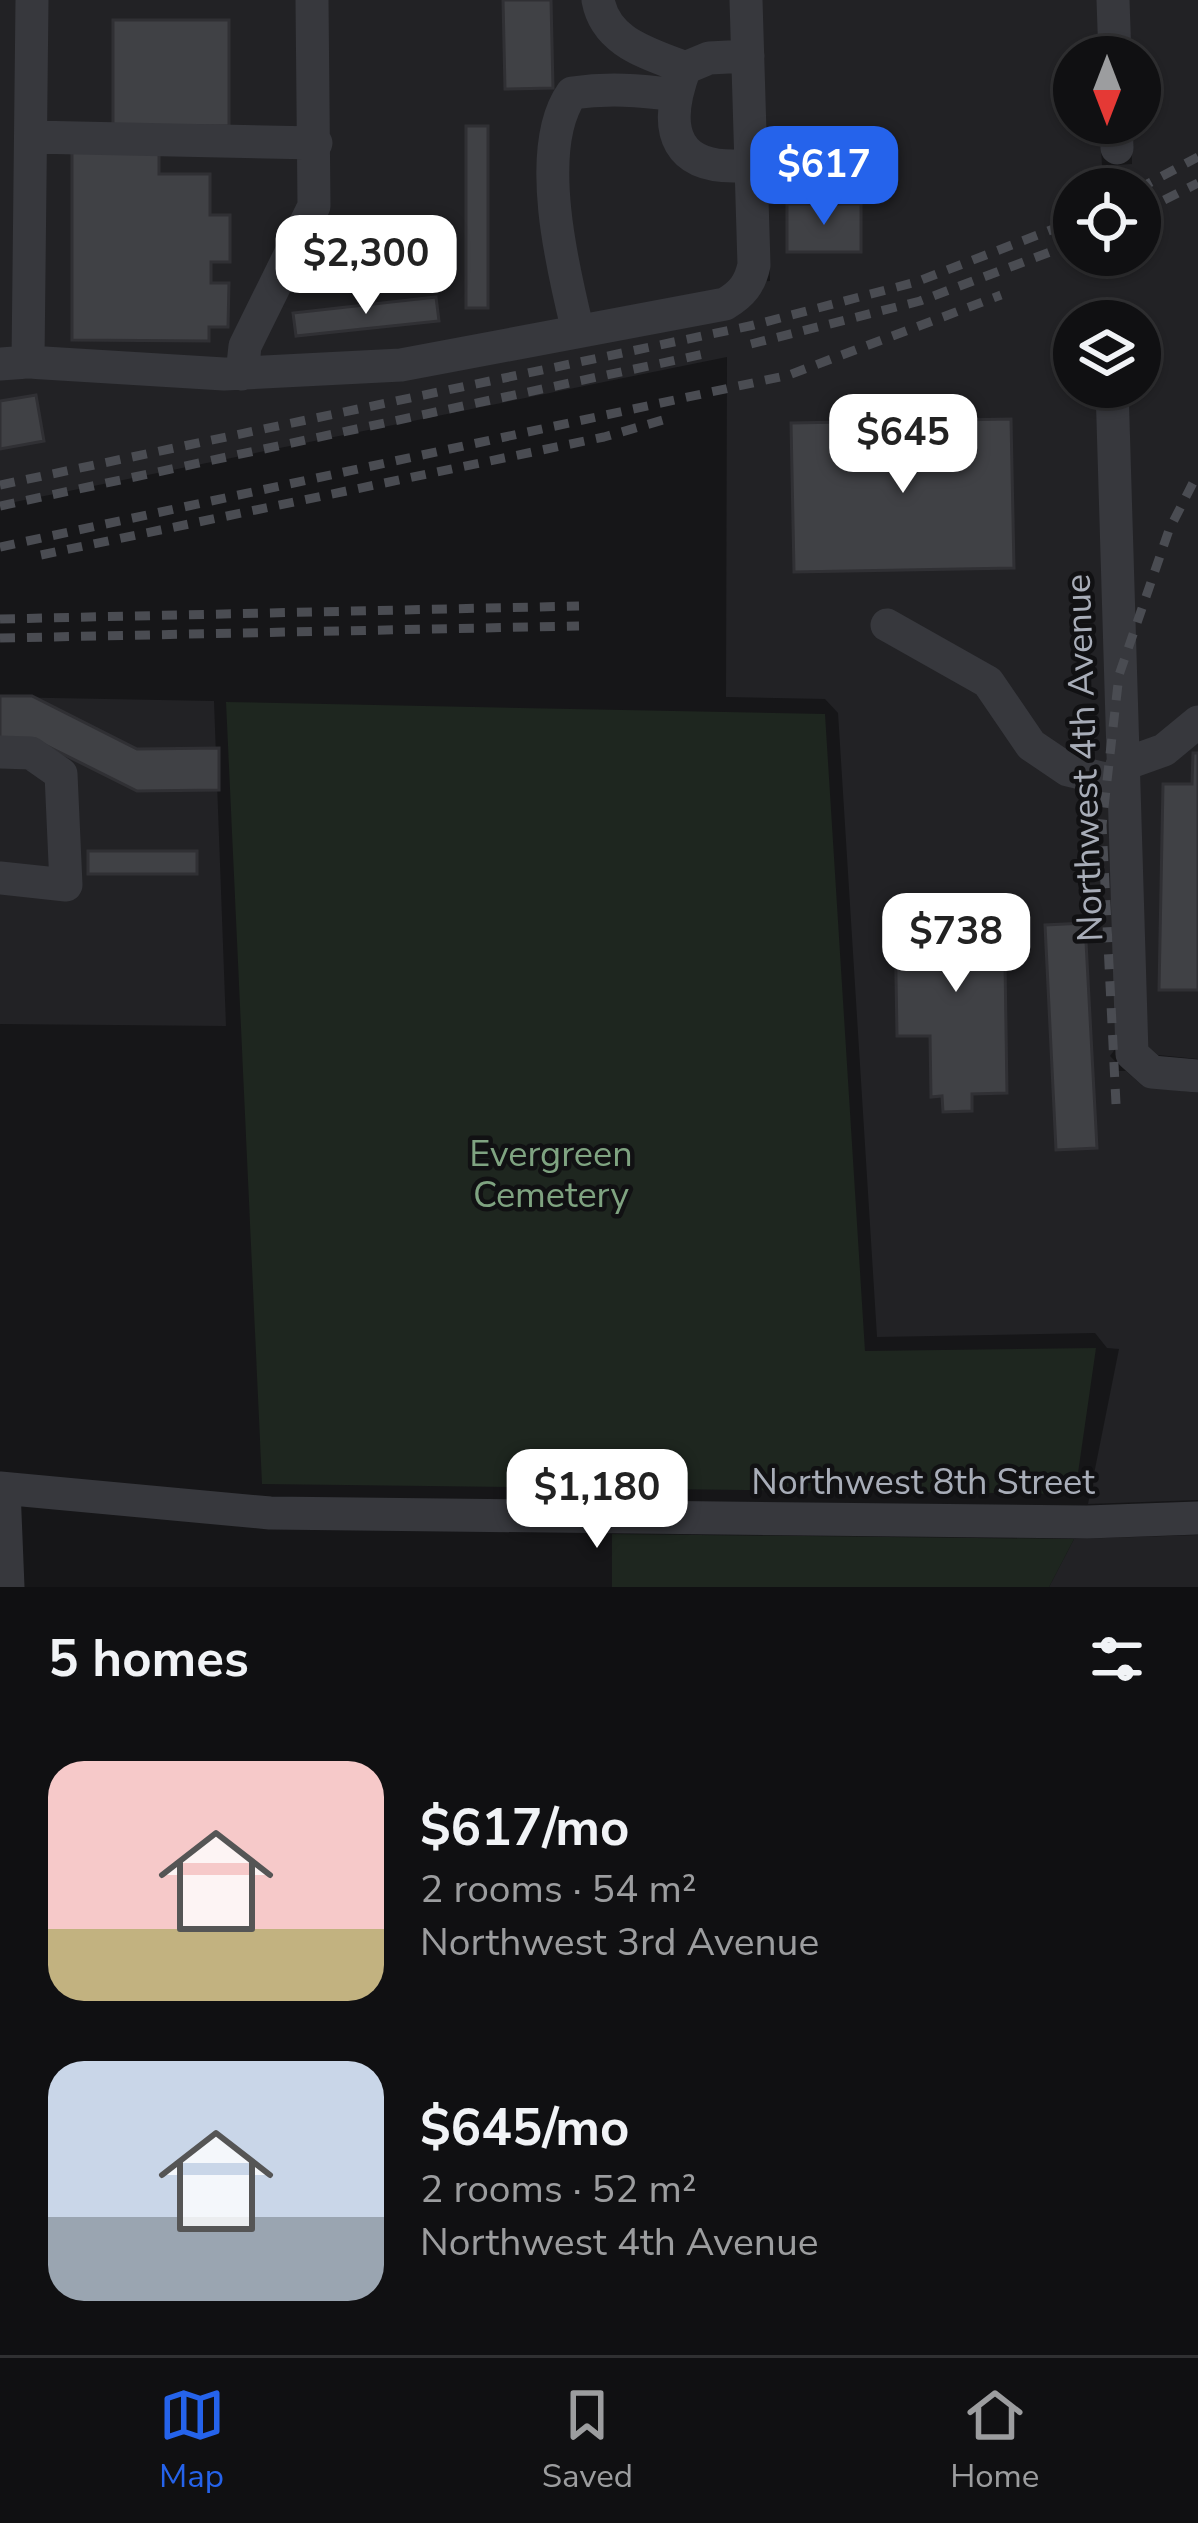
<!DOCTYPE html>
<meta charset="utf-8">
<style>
body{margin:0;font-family:"Nunito Sans",sans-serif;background:#19191b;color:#f1f3f6;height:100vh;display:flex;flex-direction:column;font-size:45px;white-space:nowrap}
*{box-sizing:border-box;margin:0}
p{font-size:39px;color:#9c9d9f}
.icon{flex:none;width:66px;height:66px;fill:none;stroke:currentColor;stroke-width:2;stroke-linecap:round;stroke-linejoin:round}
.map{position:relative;height:1587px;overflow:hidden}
.side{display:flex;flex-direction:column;background:#101012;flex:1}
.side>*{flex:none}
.needle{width:78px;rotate:180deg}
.fabs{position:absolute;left:1053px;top:36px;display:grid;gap:24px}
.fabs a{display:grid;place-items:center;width:108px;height:108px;border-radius:50%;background:#101012;box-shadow:0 3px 9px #0004,0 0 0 3px #303032;font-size:60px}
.price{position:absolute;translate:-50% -102px;padding:0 27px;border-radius:24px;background:#fff;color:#222;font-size:39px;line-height:78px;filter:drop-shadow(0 3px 6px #0008)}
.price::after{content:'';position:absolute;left:50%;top:72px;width:36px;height:27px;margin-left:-18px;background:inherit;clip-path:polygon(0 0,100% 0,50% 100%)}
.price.current{background:#2563eb;color:#fff}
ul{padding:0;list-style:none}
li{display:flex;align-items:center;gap:36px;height:300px;padding:0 48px}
li span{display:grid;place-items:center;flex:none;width:336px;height:240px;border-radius:36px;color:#555}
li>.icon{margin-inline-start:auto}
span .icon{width:144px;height:144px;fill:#fffc;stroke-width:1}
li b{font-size:51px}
h2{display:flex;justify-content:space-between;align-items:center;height:144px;padding:0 48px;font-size:51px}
.tab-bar{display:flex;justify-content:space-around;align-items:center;height:168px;border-top:3px solid #303032;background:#101012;font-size:33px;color:#9c9d9f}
.tab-bar a{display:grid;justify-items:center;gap:6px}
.tab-bar .current{color:#2563eb}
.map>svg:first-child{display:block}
</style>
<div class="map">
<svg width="1198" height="1587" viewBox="0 0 1198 1587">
<rect width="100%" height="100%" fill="#161618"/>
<path fill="#222225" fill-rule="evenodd" d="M 0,0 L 17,0 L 13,379 L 42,379 L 48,0 L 730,0 L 741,283 L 770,281 L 761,0 L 1098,0 L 1099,57 L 1074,57 L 1074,123 L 1100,123 L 1102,166 L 1132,164 L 1131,123 L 1140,123 L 1140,57 L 1130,57 L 1128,0 L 1198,0 L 1198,1059 L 1158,1055 L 1146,1045 L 1128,387 L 1140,387 L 1140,321 L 1074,321 L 1074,387 L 1097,387 L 1116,1048 L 1110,1056 L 1116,1062 L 1117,1071 L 1126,1071 L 1143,1086 L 1198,1093 L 1198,1500 L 1088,1504 L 1119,1349 L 1107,1348 L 1095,1333 L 877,1337 L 838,713 L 825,699 L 726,697 L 727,357 L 0,505 ZM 1074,189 L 1140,189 L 1140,255 L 1074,255 Z
M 0,697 L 214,701 L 226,1026 L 0,1024 Z
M 1198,1535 L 1198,1587 L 1049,1587 L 1074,1539 Z"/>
<path fill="#1e261f" d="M 226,702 L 825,714 L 865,1351 L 1096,1348 L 1075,1494 L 262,1484 Z
M 612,1534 L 1074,1539 L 1049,1587 L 612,1587 Z"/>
<path fill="#404145" stroke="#303034" stroke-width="3" d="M 503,0 L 551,0 L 553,88 L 505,89 Z
M 113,20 L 229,20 L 229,126 L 113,126 Z
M 466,126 L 488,126 L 488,308 L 466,308 Z
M 72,150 L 159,151 L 159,174 L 210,174 L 210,215 L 230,215 L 230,262 L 211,262 L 211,283 L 229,283 L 228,327 L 209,327 L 209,341 L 72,340 Z
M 787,204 L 861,204 L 861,252 L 787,252 Z
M 436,297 L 439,321 L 296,336 L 293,313 Z
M 36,395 L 44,441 L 0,449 L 0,401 Z
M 1011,419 L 1014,568 L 794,572 L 791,423 Z
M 0,696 L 32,696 L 137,749 L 219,748 L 219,790 L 137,791 L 35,740 L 0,740 Z
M 1193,753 L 1198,753 L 1198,990 L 1159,990 L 1163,784 L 1192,784 Z
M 88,851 L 197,851 L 197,874 L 88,874 Z
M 1004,897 L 1007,1093 L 972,1094 L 972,1111 L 943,1112 L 942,1096 L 931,1097 L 930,1036 L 897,1036 L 895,919 L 929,918 L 929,898 Z
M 1085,923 L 1097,1148 L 1056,1150 L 1045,925 Z"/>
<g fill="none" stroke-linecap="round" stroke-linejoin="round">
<path stroke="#37383d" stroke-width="33" d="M 598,0 C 606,43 648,53 685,68
M 1113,0 L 1115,57
M 748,56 L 709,58 L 685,68 C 661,132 675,173 751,165
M 1116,123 L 1117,148
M 31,137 L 316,143
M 578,331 C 563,270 533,148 572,93 C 608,88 639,90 675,95
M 28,362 L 32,0
M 0,364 L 28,362 L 224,374 L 401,365 L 725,304 C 742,294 750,284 754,265 L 746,0
M 242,374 L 245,346 L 314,206 L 312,0
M 1112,387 L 1132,1054 L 1152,1072 L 1198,1076
M 887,625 L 988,682 L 1031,745 L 1068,770 L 1122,783
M 0,752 L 31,753 L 61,774 L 66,885 L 0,878
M 1122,765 L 1164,750 L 1198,722
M 0,1488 L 270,1513 L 1087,1522 L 1198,1518
M 4,1489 L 8,1587"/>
<path stroke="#4a4c52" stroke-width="9" stroke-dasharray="15 12" stroke-linecap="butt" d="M 1138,189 L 1198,157
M 1140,212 L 1198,183
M 751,344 L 920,301 L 1074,243
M 0,485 L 754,325 L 916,282 L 1074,221
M 0,506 L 704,354
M 0,547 L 789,375 L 1001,295
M 41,555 L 604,437 L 663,420
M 0,619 L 579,606
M 0,638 L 579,626
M 1116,1104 L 1102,825 L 1119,675 L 1169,530 L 1198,473"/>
</g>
<g text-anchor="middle" stroke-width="9" stroke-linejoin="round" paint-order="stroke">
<g font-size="36" fill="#a8adb8" stroke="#111113">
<text transform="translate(1083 758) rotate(-92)" y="13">Northwest 4th Avenue</text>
<text x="923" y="1494">Northwest 8th Street</text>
</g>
<g font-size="36" fill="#7fa381" stroke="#111113">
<text x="551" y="1166">Evergreen<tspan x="551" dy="41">Cemetery</tspan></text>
</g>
</g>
</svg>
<div class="fabs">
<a><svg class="needle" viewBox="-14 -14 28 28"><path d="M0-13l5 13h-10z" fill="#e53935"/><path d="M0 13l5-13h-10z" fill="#9c9d9f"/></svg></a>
<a><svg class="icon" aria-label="locate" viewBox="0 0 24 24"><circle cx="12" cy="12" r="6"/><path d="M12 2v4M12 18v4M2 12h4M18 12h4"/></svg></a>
<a><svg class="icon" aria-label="layers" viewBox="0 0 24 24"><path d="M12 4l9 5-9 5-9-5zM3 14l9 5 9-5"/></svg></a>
</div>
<b class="price current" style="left:824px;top:228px">$617</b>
<b class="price" style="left:366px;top:317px">$2,300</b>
<b class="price" style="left:903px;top:496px">$645</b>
<b class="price" style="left:956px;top:995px">$738</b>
<b class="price" style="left:597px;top:1551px">$1,180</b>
</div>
<section class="side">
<h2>5 homes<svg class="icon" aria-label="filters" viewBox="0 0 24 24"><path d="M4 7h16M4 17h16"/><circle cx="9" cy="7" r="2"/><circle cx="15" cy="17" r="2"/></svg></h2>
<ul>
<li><span style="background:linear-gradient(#f6c9c9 70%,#c2b280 0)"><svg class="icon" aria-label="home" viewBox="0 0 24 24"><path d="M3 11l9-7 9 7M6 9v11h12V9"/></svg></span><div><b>$617/mo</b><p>2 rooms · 54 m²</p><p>Northwest 3rd Avenue</p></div></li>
<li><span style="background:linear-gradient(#c9d6e8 65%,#9aa5b1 0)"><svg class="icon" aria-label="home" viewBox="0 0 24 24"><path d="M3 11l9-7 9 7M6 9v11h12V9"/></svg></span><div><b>$645/mo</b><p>2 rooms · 52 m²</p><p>Northwest 4th Avenue</p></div></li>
</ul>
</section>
<nav class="tab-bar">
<a class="current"><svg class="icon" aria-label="map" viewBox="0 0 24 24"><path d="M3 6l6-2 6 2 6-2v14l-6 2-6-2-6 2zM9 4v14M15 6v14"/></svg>Map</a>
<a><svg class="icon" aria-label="saved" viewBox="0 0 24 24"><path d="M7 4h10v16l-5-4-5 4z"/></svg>Saved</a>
<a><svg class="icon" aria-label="home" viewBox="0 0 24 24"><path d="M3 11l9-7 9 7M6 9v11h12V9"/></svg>Home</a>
</nav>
